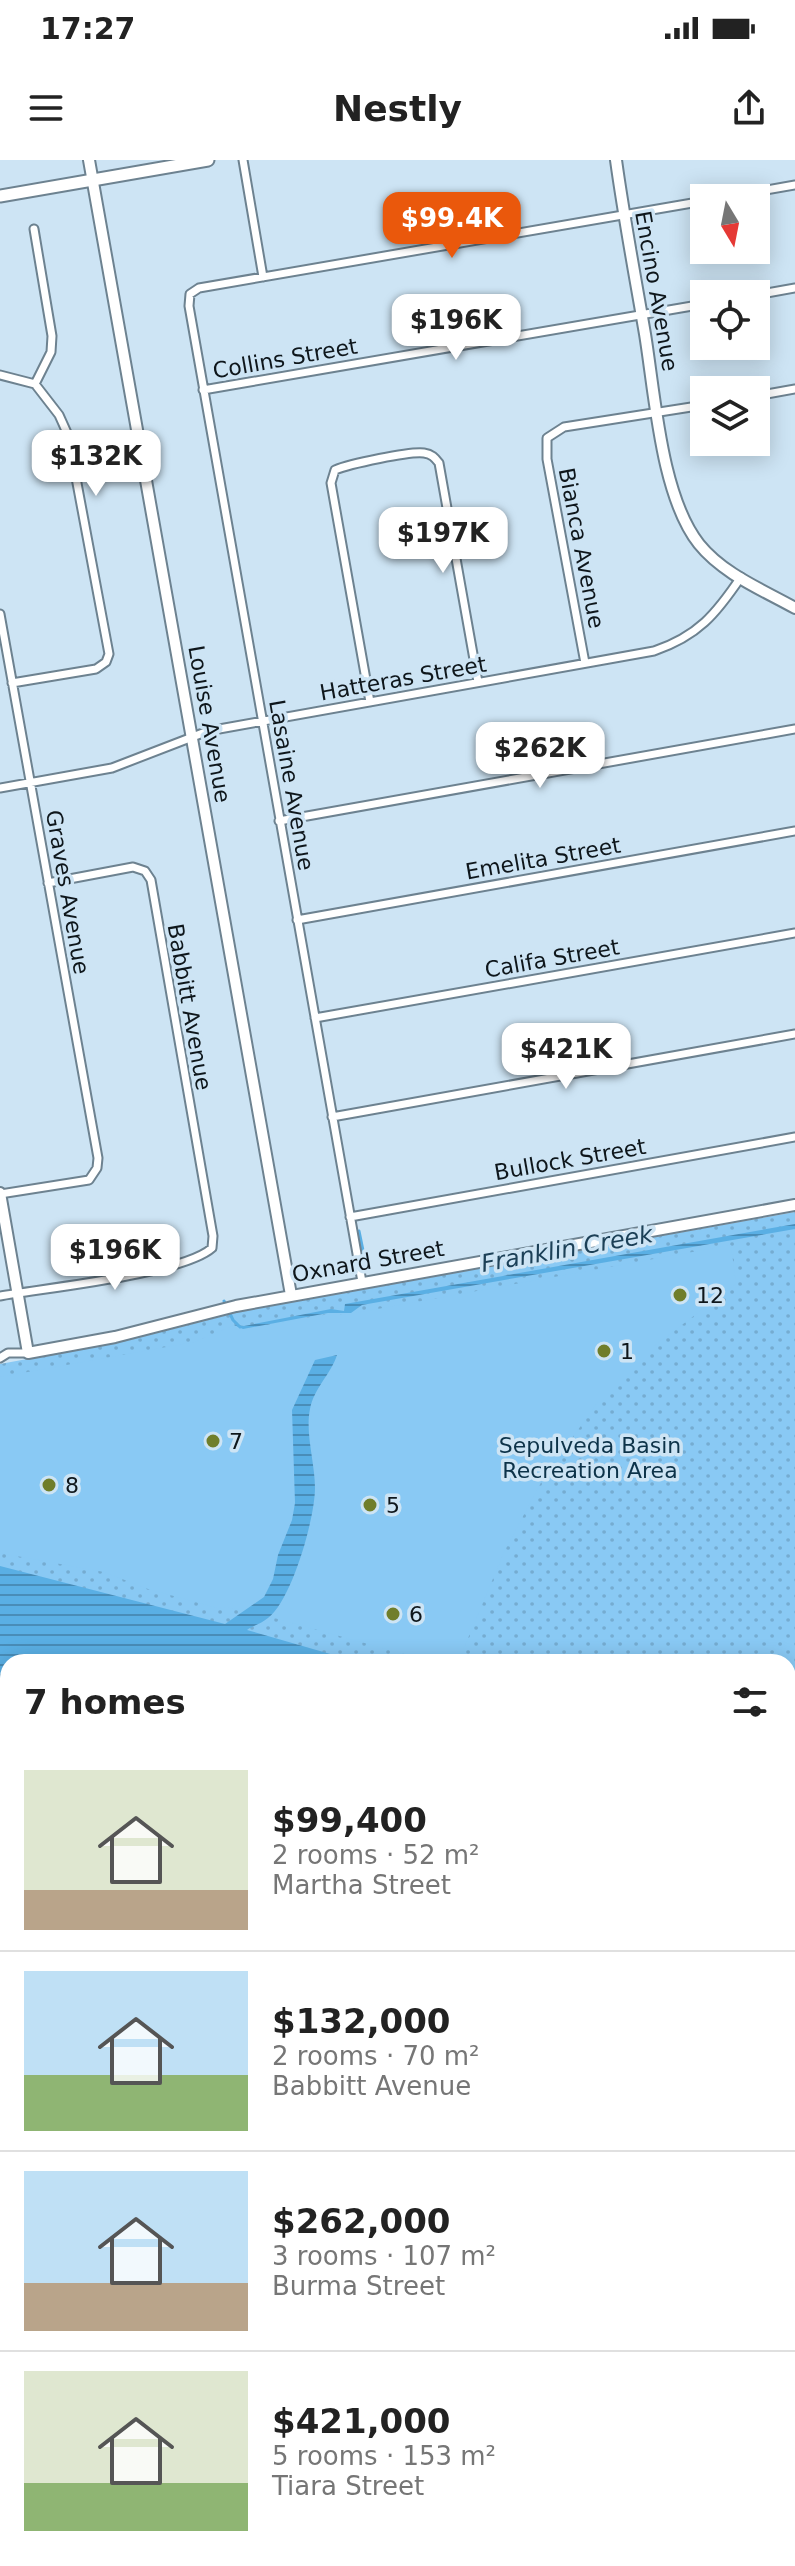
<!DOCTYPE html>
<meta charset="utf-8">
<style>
body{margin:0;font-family:"DejaVu Sans",sans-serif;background:#f6f6f6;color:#222;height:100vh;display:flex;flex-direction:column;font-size:30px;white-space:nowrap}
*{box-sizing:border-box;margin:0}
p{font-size:26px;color:#767676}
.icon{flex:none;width:44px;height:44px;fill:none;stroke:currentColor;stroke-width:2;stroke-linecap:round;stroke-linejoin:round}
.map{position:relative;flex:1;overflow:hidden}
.side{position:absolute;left:0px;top:1494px;width:796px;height:912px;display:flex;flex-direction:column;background:#fff;border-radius:24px 24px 0 0;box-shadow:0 4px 20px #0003}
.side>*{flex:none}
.needle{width:52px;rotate:170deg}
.controls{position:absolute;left:690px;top:24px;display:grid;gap:16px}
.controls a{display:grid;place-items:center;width:80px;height:80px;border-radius:0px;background:#fff;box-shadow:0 4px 20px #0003;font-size:40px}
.price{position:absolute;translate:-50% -68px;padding:0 18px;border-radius:16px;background:#fff;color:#222;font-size:26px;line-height:52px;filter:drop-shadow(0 2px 4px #0008)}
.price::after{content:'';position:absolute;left:50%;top:48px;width:24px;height:18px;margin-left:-12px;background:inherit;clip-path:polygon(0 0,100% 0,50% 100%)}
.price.selected{background:#ea580c;color:#fff}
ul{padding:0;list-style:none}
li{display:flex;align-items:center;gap:24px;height:200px;padding:0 24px}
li+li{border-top:2px solid #e0e0e0}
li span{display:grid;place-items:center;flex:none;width:224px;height:160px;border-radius:0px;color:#555}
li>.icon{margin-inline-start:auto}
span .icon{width:96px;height:96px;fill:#fffc;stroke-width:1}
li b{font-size:34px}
h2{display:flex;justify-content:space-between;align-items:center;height:96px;padding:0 24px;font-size:34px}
.status{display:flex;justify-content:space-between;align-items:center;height:56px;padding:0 40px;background:#fff;direction:ltr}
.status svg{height:22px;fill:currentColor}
header{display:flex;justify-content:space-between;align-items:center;height:104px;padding:0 24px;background:#fff;font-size:36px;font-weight:700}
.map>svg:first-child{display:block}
</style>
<div class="status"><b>17:27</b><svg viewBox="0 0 49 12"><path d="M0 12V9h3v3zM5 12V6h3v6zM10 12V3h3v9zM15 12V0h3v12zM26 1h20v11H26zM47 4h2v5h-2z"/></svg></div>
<header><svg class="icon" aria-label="menu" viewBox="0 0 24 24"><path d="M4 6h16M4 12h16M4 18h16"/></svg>Nestly<svg class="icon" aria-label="share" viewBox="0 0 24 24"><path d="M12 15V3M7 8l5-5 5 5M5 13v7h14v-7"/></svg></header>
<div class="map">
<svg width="795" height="2406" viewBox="0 0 795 2406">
<defs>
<pattern id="grass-dots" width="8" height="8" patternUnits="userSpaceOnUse" patternTransform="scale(2)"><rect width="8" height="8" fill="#89c9f4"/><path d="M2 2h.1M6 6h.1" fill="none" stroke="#75acd1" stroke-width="1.8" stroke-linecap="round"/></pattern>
<pattern id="water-rules" width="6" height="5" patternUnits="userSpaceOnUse" patternTransform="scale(2)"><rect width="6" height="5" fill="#5aafe4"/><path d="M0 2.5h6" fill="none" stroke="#498db8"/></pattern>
</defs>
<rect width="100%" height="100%" fill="#cde4f4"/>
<path fill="url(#grass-dots)" d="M 795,1052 L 795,1974 L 788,1976 L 788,1502 L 8,1502 L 8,2114 L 0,2115 L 0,1204 L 125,1181 L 243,1151 Z
M 8,2342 L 8,2398 L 56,2398 L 57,2401 L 24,2406 L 0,2406 L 0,2344 Z"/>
<path fill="#89c9f4" d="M 731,1085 L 736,1124 L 654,1186 L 598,1242 L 544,1317 L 505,1390 L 458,1502 L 433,1502 L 271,1457 L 231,1448 L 214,1447 L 148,1429 L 104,1412 L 0,1393 L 0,1217 L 194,1182 L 232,1166 L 233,1169 L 244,1169 L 335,1153 L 344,1155 Z"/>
<path fill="url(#water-rules)" d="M 795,1064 L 795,1069 L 362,1145 L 351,1153 L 328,1153 L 243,1169 L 234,1165 L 244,1166 L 331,1149 L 344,1151 L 345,1144 Z
M 337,1195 C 331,1214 314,1228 310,1249 C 305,1273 315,1303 315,1328 C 315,1358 292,1440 268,1458 C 262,1463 253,1466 247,1470 L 358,1502 L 8,1502 L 8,1552 L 0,1550 L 0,1406 L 225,1464 L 264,1437 L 273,1419 L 278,1395 L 292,1360 L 295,1343 L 292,1250 L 315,1200 Z"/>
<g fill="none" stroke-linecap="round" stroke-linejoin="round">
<path stroke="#5aafe4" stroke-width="3" d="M 359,1071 L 366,1105 L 363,1114
M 224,1141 L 233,1160 L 240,1167"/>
<defs>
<path id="street" d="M 243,0 L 263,117
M 720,38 L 795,25
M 756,135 L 795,128
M 0,215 L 35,224
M 203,230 L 704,144
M 756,236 L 795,229
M 0,454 L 98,998 L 97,1008 L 89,1020 L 0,1034
M 585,503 L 547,299 L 547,278 L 564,267 L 704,245
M 12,523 L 96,509 L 106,502 L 109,494 L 68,275 L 59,255 L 35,224 L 51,192 L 52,176 L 34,69
M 370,542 L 331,323 L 335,310 C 349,304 410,291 424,293 C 432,294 435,298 439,303 L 478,522
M 0,628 L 112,608 L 208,571 L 654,491 C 698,476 716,454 741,417
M 279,661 L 795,569
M 297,760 L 795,671
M 315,858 L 795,773
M 332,957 L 795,874
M 350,1057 L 795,977
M 362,1122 L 189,146 L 190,134 L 199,128 L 704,41
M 0,1136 C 45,1128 183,1114 212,1088 L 213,1076 L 151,720 L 145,711 L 133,707 L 48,723
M 0,1198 L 8,1193 L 28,1193
M 788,2021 L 795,2020
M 788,2144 L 795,2143
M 788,2268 L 795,2267
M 788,2392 L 795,2391
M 279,2398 L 281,2406
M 392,2398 L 394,2406
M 539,2398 L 540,2406
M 778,2398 L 779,2406
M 708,2406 L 754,2398"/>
<path id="secondary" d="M 89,0 L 291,1135
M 616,0 C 624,58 635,116 645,174 C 655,235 661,336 699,384 C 723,414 763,430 795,448
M 0,1033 L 28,1193 L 115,1177 L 236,1146 L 795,1045
M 513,2398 L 514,2406"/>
<path id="primary" d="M 0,36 L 208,0
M 788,1993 L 795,1992
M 0,2133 L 8,2131"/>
</defs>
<use href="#street" stroke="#6d8290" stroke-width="11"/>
<use href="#secondary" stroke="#6d8290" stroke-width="14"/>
<use href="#primary" stroke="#6d8290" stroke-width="15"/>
<use href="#street" stroke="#fff" stroke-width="7"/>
<use href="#secondary" stroke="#fff" stroke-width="10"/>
<use href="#primary" stroke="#fff" stroke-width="11"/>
</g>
<g fill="#707e2b" stroke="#cde4f4" stroke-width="3">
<circle cx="680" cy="1135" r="8"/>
<circle cx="604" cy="1191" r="8"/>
<circle cx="213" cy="1281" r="8"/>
<circle cx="49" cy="1325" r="8"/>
<circle cx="370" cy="1345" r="8"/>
<circle cx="393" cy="1454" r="8"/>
</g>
<g text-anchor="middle" stroke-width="7" stroke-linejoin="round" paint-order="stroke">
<g font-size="22" fill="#0e161b" stroke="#cde4f4">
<text transform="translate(657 131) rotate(80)" y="8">Encino Avenue</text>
<text transform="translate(285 198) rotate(-10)" y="8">Collins Street</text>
<text transform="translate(582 388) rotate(79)" y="8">Bianca Avenue</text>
<text transform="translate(403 518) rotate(-10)" y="8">Hatteras Street</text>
<text transform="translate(210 564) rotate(80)" y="8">Louise Avenue</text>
<text transform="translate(292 625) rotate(80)" y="8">Lasaine Avenue</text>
<text transform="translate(543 698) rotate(-10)" y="8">Emelita Street</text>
<text transform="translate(68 732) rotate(80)" y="8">Graves Avenue</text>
<text transform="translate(552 798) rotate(-10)" y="8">Califa Street</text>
<text transform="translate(190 847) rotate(80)" y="8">Babbitt Avenue</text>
<text transform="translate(570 999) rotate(-10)" y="8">Bullock Street</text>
<text transform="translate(368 1101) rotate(-10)" y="8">Oxnard Street</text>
</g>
<g font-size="22" fill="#0e161b" stroke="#cde4f4" text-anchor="start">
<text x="696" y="1143">12</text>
<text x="620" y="1199">1</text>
<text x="229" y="1289">7</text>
<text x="65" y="1333">8</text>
<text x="386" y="1353">5</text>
<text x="409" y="1462">6</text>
</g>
<g font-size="22" fill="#0d3349" stroke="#cde4f4">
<text x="590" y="1293">Sepulveda Basin<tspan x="590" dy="25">Recreation Area</tspan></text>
</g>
<g font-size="24" font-style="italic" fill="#1c4057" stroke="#cde4f4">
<text transform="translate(567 1089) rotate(-10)" y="8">Franklin Creek</text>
</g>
</g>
</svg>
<div class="controls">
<a><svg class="needle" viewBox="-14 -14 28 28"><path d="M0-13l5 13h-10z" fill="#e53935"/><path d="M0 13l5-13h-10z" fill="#767676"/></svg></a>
<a><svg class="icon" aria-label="locate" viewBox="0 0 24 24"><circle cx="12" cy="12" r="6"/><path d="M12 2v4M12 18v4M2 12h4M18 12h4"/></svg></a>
<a><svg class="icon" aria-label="layers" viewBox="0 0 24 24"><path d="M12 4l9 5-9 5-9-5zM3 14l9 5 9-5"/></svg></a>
</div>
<b class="price selected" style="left:452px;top:100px">$99.4K</b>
<b class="price" style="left:456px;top:202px">$196K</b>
<b class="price" style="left:96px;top:338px">$132K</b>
<b class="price" style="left:443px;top:415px">$197K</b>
<b class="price" style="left:540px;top:630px">$262K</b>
<b class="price" style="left:566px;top:931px">$421K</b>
<b class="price" style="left:115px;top:1132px">$196K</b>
<section class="side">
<h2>7 homes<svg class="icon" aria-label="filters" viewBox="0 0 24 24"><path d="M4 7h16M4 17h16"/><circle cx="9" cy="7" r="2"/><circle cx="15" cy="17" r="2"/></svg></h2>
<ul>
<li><span style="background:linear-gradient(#dfe7d0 75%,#b9a48a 0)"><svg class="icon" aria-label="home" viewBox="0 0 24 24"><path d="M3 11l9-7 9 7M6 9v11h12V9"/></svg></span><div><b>$99,400</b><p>2 rooms · 52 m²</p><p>Martha Street</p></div></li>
<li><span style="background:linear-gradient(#bfe0f5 65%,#8fb573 0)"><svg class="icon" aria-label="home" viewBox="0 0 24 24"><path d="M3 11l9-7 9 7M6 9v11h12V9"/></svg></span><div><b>$132,000</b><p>2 rooms · 70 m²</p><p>Babbitt Avenue</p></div></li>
<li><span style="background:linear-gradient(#bfe0f5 70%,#b9a48a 0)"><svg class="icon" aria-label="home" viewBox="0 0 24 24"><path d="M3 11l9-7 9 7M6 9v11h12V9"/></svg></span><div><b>$262,000</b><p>3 rooms · 107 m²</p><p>Burma Street</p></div></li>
<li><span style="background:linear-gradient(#dfe7d0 70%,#8fb573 0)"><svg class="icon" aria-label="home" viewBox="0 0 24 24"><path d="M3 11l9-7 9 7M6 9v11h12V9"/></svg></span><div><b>$421,000</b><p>5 rooms · 153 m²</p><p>Tiara Street</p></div></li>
</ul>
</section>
</div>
